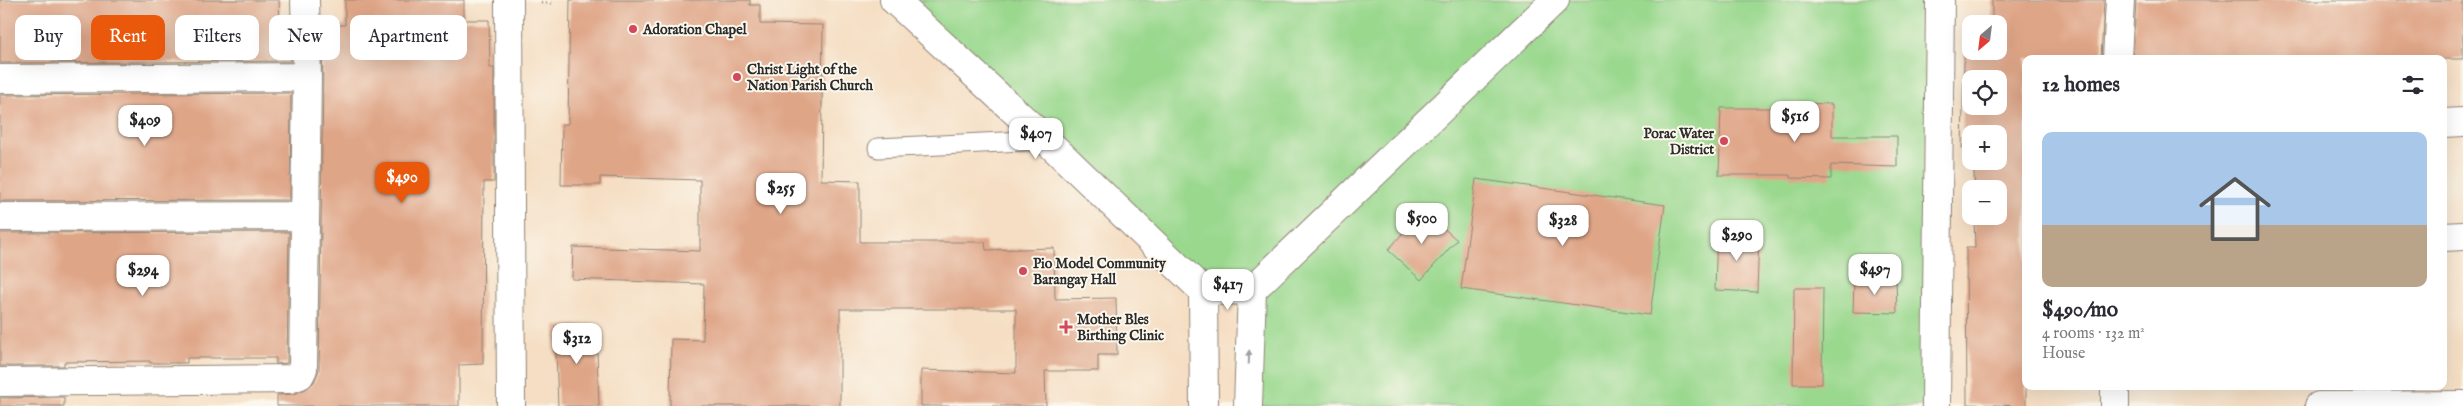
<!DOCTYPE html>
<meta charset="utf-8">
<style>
body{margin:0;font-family:"IM FELL English",serif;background:#f7f7f7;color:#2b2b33;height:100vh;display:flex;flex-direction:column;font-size:19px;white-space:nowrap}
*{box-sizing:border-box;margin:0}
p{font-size:16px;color:#7c7c81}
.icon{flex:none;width:28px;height:28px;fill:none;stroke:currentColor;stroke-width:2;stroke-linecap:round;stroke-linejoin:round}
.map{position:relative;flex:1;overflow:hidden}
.side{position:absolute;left:2022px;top:55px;width:425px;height:335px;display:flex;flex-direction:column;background:#fff;border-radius:10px;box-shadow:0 5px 20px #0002}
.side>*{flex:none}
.guide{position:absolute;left:15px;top:15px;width:475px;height:45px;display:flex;gap:10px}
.needle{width:32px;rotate:208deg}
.fabs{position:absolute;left:1962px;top:15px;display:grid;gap:10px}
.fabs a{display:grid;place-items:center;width:45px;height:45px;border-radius:10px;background:#fff;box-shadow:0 5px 20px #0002;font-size:25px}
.price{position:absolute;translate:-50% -42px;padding:0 11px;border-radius:10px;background:#fff;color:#222;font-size:16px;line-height:32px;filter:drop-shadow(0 1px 2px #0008)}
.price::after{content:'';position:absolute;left:50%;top:30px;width:15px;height:11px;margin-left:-8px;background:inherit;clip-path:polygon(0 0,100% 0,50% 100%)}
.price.current{background:#ea580c;color:#fff}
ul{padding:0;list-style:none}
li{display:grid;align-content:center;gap:10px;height:265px;padding:0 20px}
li+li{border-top:1px solid #e1e1e2}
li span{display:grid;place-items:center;height:155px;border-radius:10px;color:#555}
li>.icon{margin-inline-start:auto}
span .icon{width:90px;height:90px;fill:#fffc;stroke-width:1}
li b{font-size:21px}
h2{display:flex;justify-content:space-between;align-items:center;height:60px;padding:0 20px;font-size:21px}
.tag{padding:0 18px;border-radius:10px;background:#fff;box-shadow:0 5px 20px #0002;font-size:18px;line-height:45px}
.tag.current{background:#ea580c;color:#fff}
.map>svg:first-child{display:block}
</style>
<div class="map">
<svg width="2463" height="406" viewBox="0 0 2463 406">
<rect width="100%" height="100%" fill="#fbf7ec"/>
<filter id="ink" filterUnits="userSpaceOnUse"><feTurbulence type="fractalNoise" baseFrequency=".02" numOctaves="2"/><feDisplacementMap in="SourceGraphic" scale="10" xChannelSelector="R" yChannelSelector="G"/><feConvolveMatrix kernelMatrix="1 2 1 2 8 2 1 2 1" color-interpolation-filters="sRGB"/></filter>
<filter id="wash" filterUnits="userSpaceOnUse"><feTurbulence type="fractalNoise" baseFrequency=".0096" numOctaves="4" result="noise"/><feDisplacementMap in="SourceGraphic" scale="20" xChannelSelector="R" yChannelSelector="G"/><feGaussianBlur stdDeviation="1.12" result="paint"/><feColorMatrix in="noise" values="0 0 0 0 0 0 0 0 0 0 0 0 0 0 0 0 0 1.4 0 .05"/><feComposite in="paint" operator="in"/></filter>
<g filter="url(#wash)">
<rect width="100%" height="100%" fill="#f5dec3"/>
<path fill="#9ad88e" stroke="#62825c" d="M 895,0 L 1940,0 L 1936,406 L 1248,406 L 1252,290 L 1203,291 Z"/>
<g id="blocks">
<path fill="#dfa587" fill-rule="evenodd" d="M 0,0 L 279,0 L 280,22 L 282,22 L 282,25 L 290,25 L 291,61 L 0,63 Z
M 345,0 L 464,0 L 464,20 L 489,20 L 490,68 L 494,68 L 494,182 L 484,182 L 483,364 L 459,365 L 459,406 L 277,406 L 277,395 L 294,394 L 306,389 L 314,382 L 319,370 L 323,77 L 321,25 L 345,25 Z
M 570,0 L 750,0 L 750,5 L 760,5 L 760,24 L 823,25 L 821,180 L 860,181 L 860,242 L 985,242 L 986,250 L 1054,248 L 1055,299 L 1116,298 L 1117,355 L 1098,355 L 1098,371 L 1045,371 L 1046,406 L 921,406 L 921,370 L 1016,373 L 1016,309 L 840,309 L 840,406 L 670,406 L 671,339 L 703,340 L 704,284 L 572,279 L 573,247 L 700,251 L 700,180 L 600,177 L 600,185 L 561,185 L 562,124 L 568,124 Z
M 1992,0 L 2104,0 L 2101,59 L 2026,59 L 2026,406 L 1967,404 L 1966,248 L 1975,248 L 1974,216 L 1999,216 L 1999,189 L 1975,189 L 1973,161 L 1999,161 L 1999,134 L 1971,134 L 1971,148 L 1962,148 L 1965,20 L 1992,20 ZM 1971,24 L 1999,24 L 1999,51 L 1971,51 ZM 1971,79 L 1999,79 L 1999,106 L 1971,106 Z
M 2136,0 L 2463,0 L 2463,59 L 2133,59 Z
M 291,93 L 290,200 L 0,201 L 0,95 Z
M 1791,103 L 1832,104 L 1832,136 L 1897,136 L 1897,167 L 1831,165 L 1831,179 L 1790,178 L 1790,175 L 1719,175 L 1721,108 L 1791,108 Z
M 1476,179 L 1665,205 L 1650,315 L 1461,289 Z
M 1423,210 L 1457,240 L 1421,280 L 1388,250 Z
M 289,232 L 287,363 L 276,364 L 276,358 L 187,358 L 187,363 L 150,363 L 150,361 L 64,362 L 64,366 L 0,366 L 0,233 Z
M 1717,232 L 1759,234 L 1757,292 L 1715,290 Z
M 1854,279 L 1896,279 L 1897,313 L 1853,312 Z
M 1794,288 L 1823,288 L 1822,384 L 1793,384 Z
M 596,324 L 599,406 L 558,406 L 555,326 Z
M 64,397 L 64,406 L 0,406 L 0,398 Z"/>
</g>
</g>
<g filter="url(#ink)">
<use href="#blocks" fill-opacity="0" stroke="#908477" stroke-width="1"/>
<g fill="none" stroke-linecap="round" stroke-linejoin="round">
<defs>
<path id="service" d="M 878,148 L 1046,140"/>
<path id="minor" d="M 509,0 L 511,406
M 894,0 L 1046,140 L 1203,291 L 1252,290 L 1555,0
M 2117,59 L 2120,0
M 0,79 L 307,77
M 2444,123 L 2463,122
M 0,217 L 304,216
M 2444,237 L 2463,236
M 1203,291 L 1204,406
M 0,382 L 289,379 L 300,375 L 303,369 L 307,77 L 305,0
M 2115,386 L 2115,406
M 1248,406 L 1252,290
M 1936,406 L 1940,0
M 2319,406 L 2463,405"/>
</defs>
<use href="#service" stroke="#908477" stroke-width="21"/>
<use href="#minor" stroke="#908477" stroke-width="30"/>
<path stroke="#908477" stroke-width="3" stroke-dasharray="1 4" stroke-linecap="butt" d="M 541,3 L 556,3"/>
<use href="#service" stroke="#fff" stroke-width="19"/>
<use href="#minor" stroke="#fff" stroke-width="28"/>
</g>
<defs><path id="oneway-solid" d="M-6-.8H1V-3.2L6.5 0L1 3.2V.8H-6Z" transform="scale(1.25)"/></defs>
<use fill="#a0a0a0" href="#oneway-solid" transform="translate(1249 357) rotate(-88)"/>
</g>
<g fill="#d1495b" stroke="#fbf7ec" stroke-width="2">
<circle cx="633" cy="29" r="5"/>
<circle cx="737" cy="77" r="5"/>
<circle cx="1724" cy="141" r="5"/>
<circle cx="1023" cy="271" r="5"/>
<path d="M1063.5 319.5h5v5h5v5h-5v5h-5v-5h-5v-5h5z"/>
</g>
<g text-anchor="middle" stroke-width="4" stroke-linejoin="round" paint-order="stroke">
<g font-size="14" font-weight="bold" fill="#2b2b2b" stroke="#fbf7ec" text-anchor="start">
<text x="643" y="34">Adoration Chapel</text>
<text x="747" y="74">Christ Light of the<tspan x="747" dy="16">Nation Parish Church</tspan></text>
<text x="1714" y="138" text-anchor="end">Porac Water<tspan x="1714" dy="16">District</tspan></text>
<text x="1033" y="268">Pio Model Community<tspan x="1033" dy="16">Barangay Hall</tspan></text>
<text x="1077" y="324">Mother Bles<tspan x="1077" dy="16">Birthing Clinic</tspan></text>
</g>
</g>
</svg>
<div class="fabs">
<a><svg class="needle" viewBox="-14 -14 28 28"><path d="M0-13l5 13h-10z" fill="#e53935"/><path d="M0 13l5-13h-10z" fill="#7c7c81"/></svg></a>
<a><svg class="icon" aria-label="locate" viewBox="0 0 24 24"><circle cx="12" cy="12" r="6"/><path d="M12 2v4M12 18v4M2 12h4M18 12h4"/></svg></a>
<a>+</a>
<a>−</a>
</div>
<b class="price" style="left:1795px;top:143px">$516</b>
<b class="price" style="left:145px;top:147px">$409</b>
<b class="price" style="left:1036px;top:160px">$407</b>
<b class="price current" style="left:402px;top:204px">$490</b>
<b class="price" style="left:781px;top:215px">$255</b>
<b class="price" style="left:1422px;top:245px">$500</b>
<b class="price" style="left:1563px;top:247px">$328</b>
<b class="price" style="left:1737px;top:262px">$290</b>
<b class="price" style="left:1875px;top:296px">$497</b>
<b class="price" style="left:143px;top:297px">$294</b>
<b class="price" style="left:1228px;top:311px">$417</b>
<b class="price" style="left:577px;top:365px">$312</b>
<div class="guide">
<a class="tag">Buy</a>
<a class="tag current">Rent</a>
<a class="tag">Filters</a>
<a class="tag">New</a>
<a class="tag">Apartment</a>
</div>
<section class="side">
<h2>12 homes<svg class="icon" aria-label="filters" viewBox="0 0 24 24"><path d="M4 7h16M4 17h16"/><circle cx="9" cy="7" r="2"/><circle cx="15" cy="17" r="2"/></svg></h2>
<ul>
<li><span style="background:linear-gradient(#a9c7e8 60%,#b9a48a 0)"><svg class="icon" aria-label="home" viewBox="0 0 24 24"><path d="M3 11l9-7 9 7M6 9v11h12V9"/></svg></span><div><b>$490/mo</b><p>4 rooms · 132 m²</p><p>House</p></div></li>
</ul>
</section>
</div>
